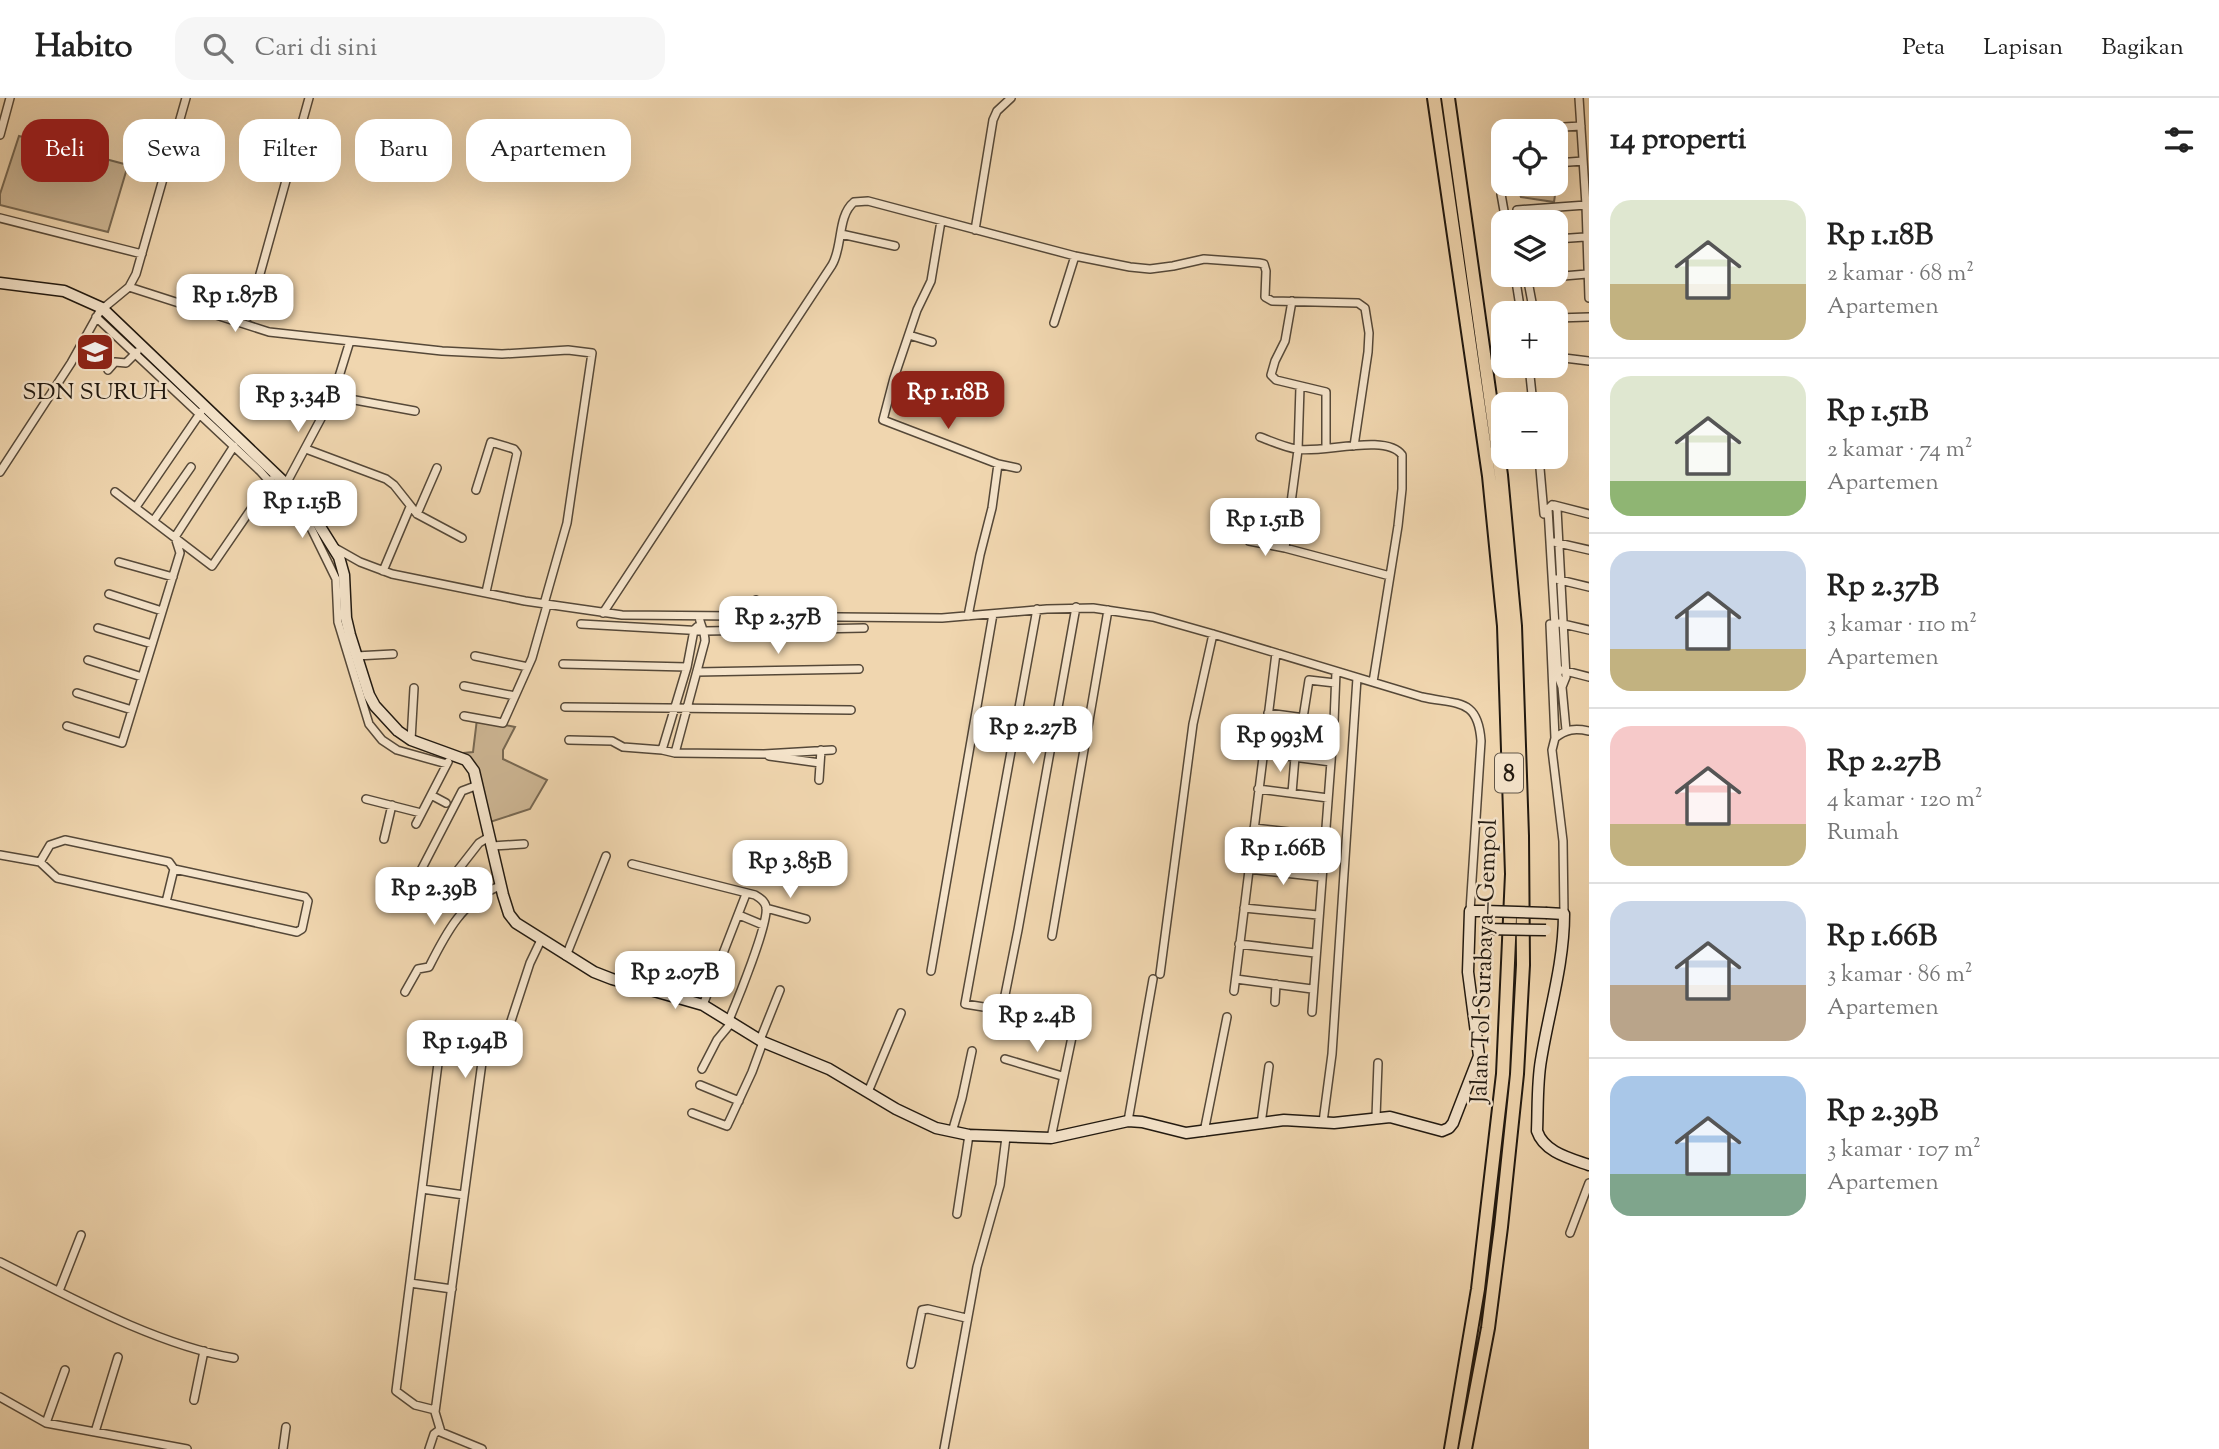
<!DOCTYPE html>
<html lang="id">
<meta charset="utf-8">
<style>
body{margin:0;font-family:"Sorts Mill Goudy",serif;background:#f6f6f6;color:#222;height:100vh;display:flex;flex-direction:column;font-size:26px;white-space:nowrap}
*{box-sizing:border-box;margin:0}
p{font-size:23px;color:#767676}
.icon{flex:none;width:38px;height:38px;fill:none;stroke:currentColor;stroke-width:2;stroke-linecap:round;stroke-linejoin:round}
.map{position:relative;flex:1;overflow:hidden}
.details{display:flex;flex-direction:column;background:#fff;width:630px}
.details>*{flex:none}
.top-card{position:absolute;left:21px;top:21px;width:665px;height:63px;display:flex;gap:14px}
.tools{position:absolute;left:1491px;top:21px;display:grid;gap:14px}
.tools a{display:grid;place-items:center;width:77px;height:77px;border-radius:14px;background:#fff;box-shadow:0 7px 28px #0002;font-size:35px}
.price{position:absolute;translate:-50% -60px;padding:0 16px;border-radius:14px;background:#fff;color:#222;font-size:23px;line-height:46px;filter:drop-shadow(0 2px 4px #0008)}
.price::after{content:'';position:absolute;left:50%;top:42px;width:21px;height:16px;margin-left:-10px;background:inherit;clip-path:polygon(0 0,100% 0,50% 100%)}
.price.selected{background:#8f2418;color:#fff}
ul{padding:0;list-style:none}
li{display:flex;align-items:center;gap:21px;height:175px;padding:0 21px}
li+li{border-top:2px solid #e0e0e0}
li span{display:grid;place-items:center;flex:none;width:196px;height:140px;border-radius:21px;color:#555}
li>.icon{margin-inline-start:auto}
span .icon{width:84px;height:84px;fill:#fffc;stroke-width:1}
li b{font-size:30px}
h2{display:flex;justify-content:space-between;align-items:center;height:84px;padding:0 21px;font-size:30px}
.tag{padding:0 24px;border-radius:21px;background:#fff;box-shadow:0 7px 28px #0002;font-size:24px;line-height:63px}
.tag.selected{background:#8f2418;color:#fff}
header{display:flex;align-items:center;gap:42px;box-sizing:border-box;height:98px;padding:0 35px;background:#fff;border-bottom:2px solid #e0e0e0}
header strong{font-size:33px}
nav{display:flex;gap:38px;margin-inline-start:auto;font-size:24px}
.search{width:490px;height:63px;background:#f6f6f6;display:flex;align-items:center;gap:18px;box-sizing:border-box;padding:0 24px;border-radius:21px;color:#767676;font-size:26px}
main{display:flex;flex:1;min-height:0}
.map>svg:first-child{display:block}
</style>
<header>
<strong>Habito</strong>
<div class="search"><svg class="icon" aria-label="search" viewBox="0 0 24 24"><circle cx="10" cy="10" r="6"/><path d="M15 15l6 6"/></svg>Cari di sini</div>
<nav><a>Peta</a><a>Lapisan</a><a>Bagikan</a></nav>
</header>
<main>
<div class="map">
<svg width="1589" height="1351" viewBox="0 0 1589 1351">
<rect width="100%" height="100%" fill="#f0d6af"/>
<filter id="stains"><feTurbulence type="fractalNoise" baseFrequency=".00286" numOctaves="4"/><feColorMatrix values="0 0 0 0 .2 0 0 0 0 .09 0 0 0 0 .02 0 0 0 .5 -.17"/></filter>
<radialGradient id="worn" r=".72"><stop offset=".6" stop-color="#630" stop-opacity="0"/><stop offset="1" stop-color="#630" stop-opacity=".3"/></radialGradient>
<path fill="#cdb694" stroke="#776852" stroke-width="2" d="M 19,38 L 128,67 L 108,134 L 0,107 L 0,96 Z
M 1556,75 L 1558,77 L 1554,104 L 1521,99 L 1519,94 L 1503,93 L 1502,86 L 1519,88 L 1520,86 L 1556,86 Z
M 477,621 L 515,629 L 503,652 L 503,661 L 547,682 L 530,711 L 487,725 L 472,663 L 463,655 L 473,654 Z"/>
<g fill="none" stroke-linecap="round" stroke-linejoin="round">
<defs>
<path id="street" d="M 1579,0 L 1586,107 L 1589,200
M 1546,30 L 1581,28
M 0,37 L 10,0
M 1556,65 L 1583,63
M 1501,96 L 1506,124
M 0,120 L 142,156
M 941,123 L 931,183 L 917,212 L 894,280 L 883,322 L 998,366 L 1017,370
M 1519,124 L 1517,112 L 1586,107
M 975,132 L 993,22 L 997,13 L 1011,0
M 841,136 L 895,148
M 1556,141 L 1585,139
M 1515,177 L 1521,215
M 1527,178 L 1534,215
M 1528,181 L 1587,176
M 129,189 L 269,234 L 442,253 L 502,256 L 568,252 L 592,255 L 567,425 L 544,506
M 1292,203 L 1285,243 L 1275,263 L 1271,277 L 1276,282 L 1326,294 L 1326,349
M 96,219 L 260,373 L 311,430 L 336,481 L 338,524 L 369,626 L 382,642 L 397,652 L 447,666
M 248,219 L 309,0
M 1556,220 L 1589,219
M 1054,225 L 1075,158
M 909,237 L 932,244
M 1556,259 L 1589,263
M 1529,268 L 1533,306
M 108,272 L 115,264 L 126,265 L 137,254
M 333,298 L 415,313
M 1260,339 C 1271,343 1284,349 1296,351 C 1321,356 1386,335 1402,357 L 1402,391 L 1398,428 L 1373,584
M 306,351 L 386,381 L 394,387 L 417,416 L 462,440
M 1539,359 L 1544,416
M 0,374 L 71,265 L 100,213 L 129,189 L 136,176 L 186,0
M 286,386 L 333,298 L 350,243
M 476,392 L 491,344 L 514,351 L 517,355 L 486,494
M 115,394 L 212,468 L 271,382
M 1554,407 L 1589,416
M 136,409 L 201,314
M 417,416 L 437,370
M 154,422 L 191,369
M 1249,443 L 1285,450 L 1390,478
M 1554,444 L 1589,452
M 1285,450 L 1298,352 L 1300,289
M 337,451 L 360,464 L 392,476 L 525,503 L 622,517 L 942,520 L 1047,511 L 1093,510 L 1153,519 L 1213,536 L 1422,599 C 1458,607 1478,600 1481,643 L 1470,813
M 119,464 L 173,479
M 383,473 L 410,409
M 1556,481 L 1589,489
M 109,496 L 162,513
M 1037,511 L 965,906 L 1002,912 L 1018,832 L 1076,509
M 603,515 L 832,167 C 843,149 837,118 854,104 L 868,103 L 1075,158 L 1130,169 L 1150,171 L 1173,168 L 1204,161 L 1259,165 L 1264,166 L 1266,173 L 1265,199 L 1272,203 L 1358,205 L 1365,210 L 1369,235 L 1368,254 L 1354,348
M 747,518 L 756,502
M 968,518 L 980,457 L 992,410 L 998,366
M 1559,525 L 1589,532
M 581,526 L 705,533 L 864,530
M 1550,526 L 1555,640
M 98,530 L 152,546
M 356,558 L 393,556
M 475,558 L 528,569
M 88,562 L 142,579
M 563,566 L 687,569
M 1562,572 L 1589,579
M 697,574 L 859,571
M 464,588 L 515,598
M 1562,589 L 1566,579 L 1557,411 L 1552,407 L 1548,411 L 1558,578 L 1562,589 L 1566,632
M 77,595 L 132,612
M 565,609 L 851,612
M 1268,615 L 1334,624
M 464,618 L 503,625 L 532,560 L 547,507
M 1303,620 L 1309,582 L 1335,585
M 67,628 L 122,645 L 180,455 L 175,439 L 234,348
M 411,642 L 414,590
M 569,642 L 612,643 L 623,649 L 662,652 L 675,655 L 764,656 L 832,652
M 662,652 L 687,569 L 694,532 L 697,529
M 675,655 L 705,543 C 705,533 700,527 699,518
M 1263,655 L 1331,664
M 769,658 L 820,665
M 819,682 L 821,652
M 1258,691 L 1328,700
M 1292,695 L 1295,659
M 431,697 L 446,705
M 366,701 L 421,715
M 416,726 L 448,664
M 1254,730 L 1325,738
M 384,741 L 392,707
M 492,748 L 524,746
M 0,757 L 40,764 L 57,780 L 297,834 L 302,831 L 308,803 L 305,799 L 174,771 L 169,764 L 65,742 L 50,747 L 40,764
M 632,766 L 755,797 C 760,800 765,803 766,809 C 769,825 737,903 729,922
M 1248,771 L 1321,779
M 454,777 L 479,745 L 489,739
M 418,778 L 462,693 L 478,687
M 166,804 L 174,771
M 766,810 L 806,821
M 1244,810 L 1318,817
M 1564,816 L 1563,743 L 1552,652 L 1555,640 C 1566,631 1575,630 1589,633
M 739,817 L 763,827
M 1052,838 L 1108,512
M 1239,846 L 1315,855
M 566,858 L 606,758
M 931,873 L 993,516
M 1160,876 L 1193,626 L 1213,536
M 1236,881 L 1312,891
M 1234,893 L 1276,555
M 405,894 L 418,871 L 429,869 C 446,835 463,802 500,788
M 1275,904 L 1276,886
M 703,907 L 746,796
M 1312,914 L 1334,624 L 1336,574
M 511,923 L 530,865 L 541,842
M 760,942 L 780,892
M 1005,961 L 1062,978
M 702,971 L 717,942 L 732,924
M 700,987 L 739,1003
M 868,994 L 901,915
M 692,1015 L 727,1028 L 752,974 L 763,944
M 1376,1019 L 1378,965
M 1128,1023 L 1153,881
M 1323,1024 L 1332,956 L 1357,580
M 1261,1026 L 1269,968
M 952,1034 L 962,1000 L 972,953
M 1204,1034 L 1227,919
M 1051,1040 L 1077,915
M 422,1091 L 464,1097
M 957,1116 L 969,1037
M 1570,1135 L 1589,1085
M 0,1164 C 70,1199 157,1247 234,1260
M 410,1185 L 452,1191
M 59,1193 L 81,1137
M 911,1266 L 922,1212 L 928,1211 L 966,1220
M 0,1299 L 46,1325 L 187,1351
M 194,1302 L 204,1253
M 435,1312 L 415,1307 L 396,1293 L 440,950
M 46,1325 L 65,1272
M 95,1334 L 118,1259
M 441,1334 L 435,1314 L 485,942
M 283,1351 L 286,1329
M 429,1351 L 434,1336 L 438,1333 L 482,1351
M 944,1351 L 977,1169 L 1000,1087 L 1006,1039"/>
<path id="secondary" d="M 0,185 L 64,193 L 102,210 L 286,386 L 314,419 L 339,459 L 344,477 L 346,520 L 350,537 L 369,597 L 375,608 L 398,633 L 411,642 L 466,662 L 474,673 L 503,797 L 509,816 L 516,825 L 594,874 L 612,881 L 703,907 L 763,944 L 829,971 L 896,1011 L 936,1030 L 969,1037 L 1051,1040 L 1128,1023 L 1142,1024 L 1186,1035 L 1284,1022 L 1334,1025 L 1390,1019 L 1442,1033 L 1449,1030 L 1453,1025 L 1479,958 L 1468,874 L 1470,813 L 1485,813
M 1547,815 L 1564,816 C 1564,866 1549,913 1541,962 C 1537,985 1538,1009 1537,1033 C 1544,1054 1569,1060 1589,1067"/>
<path id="highway" d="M 1434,0 L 1489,378 L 1504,528 L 1512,776 L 1503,976 L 1478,1191 L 1451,1351
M 1448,0 L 1501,377 L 1515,528 L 1522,738 L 1523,867 L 1517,976 L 1501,1129 L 1488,1230 L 1465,1351"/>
</defs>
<use href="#street" stroke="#554838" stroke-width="10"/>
<use href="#secondary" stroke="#211910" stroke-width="13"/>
<use href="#highway" stroke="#211910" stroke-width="16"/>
<use href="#street" stroke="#f5e4cb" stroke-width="7"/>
<use href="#secondary" stroke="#f5e4cb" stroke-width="10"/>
<use href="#highway" stroke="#f0d6af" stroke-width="12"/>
<defs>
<path id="secondary-bridge" d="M 1485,813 L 1547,815
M 1484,831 L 1546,832"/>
</defs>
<use href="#secondary-bridge" stroke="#211910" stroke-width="13" stroke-linecap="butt"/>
<use href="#secondary-bridge" stroke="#f5e4cb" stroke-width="10"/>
</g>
<defs>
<symbol id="school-square" viewBox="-11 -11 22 22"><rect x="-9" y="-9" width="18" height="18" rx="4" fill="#8f2418" stroke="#f5e4cb"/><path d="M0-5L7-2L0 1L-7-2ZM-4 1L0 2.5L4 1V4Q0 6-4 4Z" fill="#fff"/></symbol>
</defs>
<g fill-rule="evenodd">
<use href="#school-square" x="73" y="232" width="44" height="44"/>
</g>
<g text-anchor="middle" stroke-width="5" stroke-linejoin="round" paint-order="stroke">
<rect fill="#f5e4cb" stroke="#615648" stroke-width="2" x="1495" y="655.5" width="28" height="39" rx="5"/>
<g font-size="23" font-weight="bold" fill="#211910">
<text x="1509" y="683">8</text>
</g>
<g font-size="24" fill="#211910" stroke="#f5e4cb">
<text x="95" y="301">SDN SURUH</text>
</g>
<g font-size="24" fill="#211910" stroke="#f5e4cb">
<text transform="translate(1483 863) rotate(-88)" y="8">Jalan Tol Surabaya–Gempol</text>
</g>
</g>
<rect width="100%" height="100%" filter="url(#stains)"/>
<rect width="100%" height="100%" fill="url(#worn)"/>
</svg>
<div class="tools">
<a><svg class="icon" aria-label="locate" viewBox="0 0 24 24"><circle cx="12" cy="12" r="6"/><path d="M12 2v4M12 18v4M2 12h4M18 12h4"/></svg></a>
<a><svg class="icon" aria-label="layers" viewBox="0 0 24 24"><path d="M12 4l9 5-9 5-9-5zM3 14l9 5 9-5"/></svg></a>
<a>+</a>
<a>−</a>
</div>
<b class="price" style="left:235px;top:236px">Rp 1.87B</b>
<b class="price selected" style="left:948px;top:333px">Rp 1.18B</b>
<b class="price" style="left:298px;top:336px">Rp 3.34B</b>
<b class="price" style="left:302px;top:442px">Rp 1.15B</b>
<b class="price" style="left:1265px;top:460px">Rp 1.51B</b>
<b class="price" style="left:778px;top:558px">Rp 2.37B</b>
<b class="price" style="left:1033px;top:668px">Rp 2.27B</b>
<b class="price" style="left:1280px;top:676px">Rp 993M</b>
<b class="price" style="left:1283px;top:789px">Rp 1.66B</b>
<b class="price" style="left:790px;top:802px">Rp 3.85B</b>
<b class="price" style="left:434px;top:829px">Rp 2.39B</b>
<b class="price" style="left:675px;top:913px">Rp 2.07B</b>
<b class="price" style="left:1037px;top:956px">Rp 2.4B</b>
<b class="price" style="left:465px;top:982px">Rp 1.94B</b>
<div class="top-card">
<a class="tag selected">Beli</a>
<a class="tag">Sewa</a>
<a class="tag">Filter</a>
<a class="tag">Baru</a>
<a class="tag">Apartemen</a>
</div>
</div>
<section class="details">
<h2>14 properti<svg class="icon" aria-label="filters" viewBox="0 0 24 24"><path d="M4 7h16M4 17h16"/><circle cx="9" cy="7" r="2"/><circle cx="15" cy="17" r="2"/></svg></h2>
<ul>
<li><span style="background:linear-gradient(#dfe7d0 60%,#c2b280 0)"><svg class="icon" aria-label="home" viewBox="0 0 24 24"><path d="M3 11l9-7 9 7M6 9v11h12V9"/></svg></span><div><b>Rp 1.18B</b><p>2 kamar · 68 m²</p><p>Apartemen</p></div></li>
<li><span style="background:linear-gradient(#dfe7d0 75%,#8fb573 0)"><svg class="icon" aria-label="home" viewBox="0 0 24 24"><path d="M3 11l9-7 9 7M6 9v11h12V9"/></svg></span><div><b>Rp 1.51B</b><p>2 kamar · 74 m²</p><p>Apartemen</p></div></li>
<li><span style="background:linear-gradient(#c9d6e8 70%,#c2b280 0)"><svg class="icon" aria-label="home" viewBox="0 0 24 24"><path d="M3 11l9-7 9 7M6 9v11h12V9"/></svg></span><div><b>Rp 2.37B</b><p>3 kamar · 110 m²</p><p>Apartemen</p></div></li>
<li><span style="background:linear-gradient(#f6c9c9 70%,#c2b280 0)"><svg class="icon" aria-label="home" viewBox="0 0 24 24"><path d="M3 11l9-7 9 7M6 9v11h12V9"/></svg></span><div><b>Rp 2.27B</b><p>4 kamar · 120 m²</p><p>Rumah</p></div></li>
<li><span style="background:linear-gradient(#c9d6e8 60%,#b9a48a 0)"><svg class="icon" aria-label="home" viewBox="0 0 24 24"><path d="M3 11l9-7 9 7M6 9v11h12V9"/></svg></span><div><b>Rp 1.66B</b><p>3 kamar · 86 m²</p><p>Apartemen</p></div></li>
<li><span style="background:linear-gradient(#a9c7e8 70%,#7fa58c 0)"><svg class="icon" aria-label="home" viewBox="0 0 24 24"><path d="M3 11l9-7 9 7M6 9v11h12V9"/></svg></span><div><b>Rp 2.39B</b><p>3 kamar · 107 m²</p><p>Apartemen</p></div></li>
</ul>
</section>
</main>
